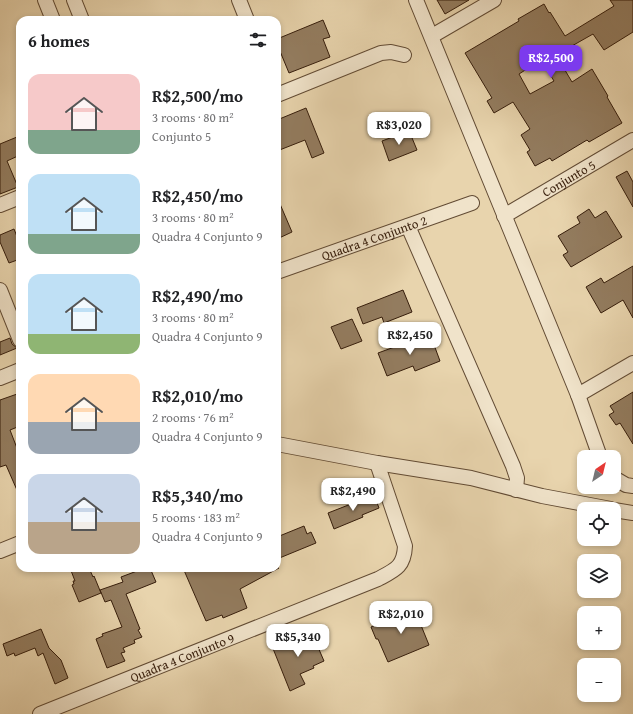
<!DOCTYPE html>
<meta charset="utf-8">
<style>
body{margin:0;font-family:"Gentium Book Plus",serif;background:#f6f6f6;color:#202124;height:100vh;display:flex;flex-direction:column;font-size:15px;white-space:nowrap}
*{box-sizing:border-box;margin:0}
p{font-size:13px;color:#757577}
.icon{flex:none;width:22px;height:22px;fill:none;stroke:currentColor;stroke-width:2;stroke-linecap:round;stroke-linejoin:round}
.map{position:relative;flex:1;overflow:hidden}
.details{position:absolute;left:16px;top:16px;width:265px;height:556px;display:flex;flex-direction:column;background:#fff;border-radius:12px;box-shadow:0 2px 6px #0003}
.details>*{flex:none}
.needle{width:26px;rotate:35deg}
.controls{position:absolute;left:577px;top:450px;display:grid;gap:8px}
.controls a{display:grid;place-items:center;width:44px;height:44px;border-radius:8px;background:#fff;box-shadow:0 2px 6px #0003;font-size:20px}
.price{position:absolute;translate:-50% -34px;padding:0 9px;border-radius:8px;background:#fff;color:#222;font-size:13px;line-height:26px;filter:drop-shadow(0 1px 2px #0008)}
.price::after{content:'';position:absolute;left:50%;top:24px;width:12px;height:9px;margin-left:-6px;background:inherit;clip-path:polygon(0 0,100% 0,50% 100%)}
.price.selected{background:#7c3aed;color:#fff}
ul{padding:0;list-style:none}
li{display:flex;align-items:center;gap:12px;height:100px;padding:0 12px}
li span{display:grid;place-items:center;flex:none;width:112px;height:80px;border-radius:12px;color:#555}
li>.icon{margin-inline-start:auto}
span .icon{width:48px;height:48px;fill:#fffc;stroke-width:1}
li b{font-size:17px}
h2{display:flex;justify-content:space-between;align-items:center;height:48px;padding:0 12px;font-size:17px}
.map>svg:first-child{display:block}
</style>
<div class="map">
<svg width="633" height="714" viewBox="0 0 633 714">
<rect width="100%" height="100%" fill="#e8d4ad"/>
<filter id="stains"><feTurbulence type="fractalNoise" baseFrequency=".005" numOctaves="4"/><feColorMatrix values="0 0 0 0 .2 0 0 0 0 .09 0 0 0 0 .02 0 0 0 .5 -.17"/></filter>
<radialGradient id="worn" r=".72"><stop offset=".6" stop-color="#630" stop-opacity="0"/><stop offset="1" stop-color="#630" stop-opacity=".3"/></radialGradient>
<path fill="#937c5f" stroke="#361d0b" fill-rule="evenodd" d="M 437,0 L 469,0 L 445,14 Z
M 610,0 L 633,0 L 633,32 L 604,50 L 593,34 L 556,55 L 572,82 L 592,69 L 608,96 L 607,97 L 622,123 L 589,142 L 587,140 L 552,161 L 550,158 L 535,166 L 527,152 L 530,150 L 521,135 L 530,129 L 513,102 L 494,113 L 487,101 L 492,98 L 465,53 L 519,21 L 518,19 L 544,4 L 549,13 L 550,12 L 565,36 L 614,6 ZM 541,60 L 554,81 L 530,94 L 519,74 Z
M 323,20 L 330,37 L 323,39 L 330,57 L 289,73 L 277,44 L 277,39 Z
M 306,108 L 324,153 L 312,158 L 305,140 L 277,151 L 277,120 Z
M 410,133 L 417,150 L 389,161 L 382,141 L 398,135 L 399,137 Z
M 17,137 L 20,145 L 20,155 L 7,161 L 18,187 L 0,194 L 0,144 Z
M 627,171 L 633,182 L 633,207 L 616,177 Z
M 277,197 L 292,232 L 277,239 Z
M 589,209 L 595,218 L 606,211 L 622,237 L 571,267 L 563,255 L 568,252 L 558,236 L 580,223 L 577,217 Z
M 14,229 L 20,244 L 20,259 L 9,263 L 0,242 L 0,235 Z
M 633,266 L 633,318 L 623,300 L 601,313 L 586,287 L 601,278 L 604,283 Z
M 403,290 L 412,312 L 384,323 L 382,317 L 363,324 L 357,308 Z
M 352,319 L 362,341 L 341,349 L 331,327 Z
M 430,334 L 440,361 L 415,371 L 413,366 L 387,376 L 378,353 Z
M 10,338 L 12,344 L 17,348 L 0,355 L 0,342 Z
M 633,392 L 633,444 L 620,423 L 616,425 L 609,415 L 614,412 L 610,406 Z
M 20,393 L 20,426 L 10,430 L 20,456 L 20,497 L 6,465 L 0,467 L 0,400 Z
M 374,495 L 379,508 L 362,515 L 363,517 L 334,529 L 328,513 Z
M 304,526 L 307,534 L 311,532 L 316,543 L 277,559 L 277,537 Z
M 70,568 L 89,568 L 93,577 L 94,576 L 101,593 L 79,602 L 72,585 L 74,584 L 73,581 L 75,581 Z
M 145,568 L 150,568 L 156,582 L 126,594 L 140,629 L 138,630 L 142,637 L 134,640 L 135,643 L 123,648 L 125,652 L 121,653 L 125,661 L 107,668 L 96,639 L 103,636 L 102,634 L 122,627 L 111,600 L 105,602 L 100,590 L 123,582 L 121,577 Z
M 183,568 L 279,568 L 240,589 L 247,608 L 223,618 L 222,615 L 206,621 Z
M 414,608 L 429,645 L 388,662 L 378,639 L 376,639 L 371,627 Z
M 41,629 L 49,648 L 61,660 L 68,678 L 55,684 L 43,653 L 38,656 L 35,648 L 15,656 L 14,653 L 7,656 L 3,644 Z
M 311,631 L 324,661 L 313,666 L 314,668 L 300,674 L 305,684 L 290,691 L 272,646 Z"/>
<g fill="none" stroke-linecap="round" stroke-linejoin="round">
<defs>
<g id="minor">
<path d="M 45,0 L 53,20"/>
<path d="M 74,0 L 82,20"/>
<path d="M 239,0 L 247,20"/>
<path d="M 416,0 L 578,395 L 600,457"/>
<path d="M 432,36 L 494,0"/>
<path d="M 277,95 L 381,53 L 391,52 L 404,55"/>
<path d="M 0,205 L 20,197"/>
<path id="s1" d="M 504,216 L 633,140"/>
<path d="M 408,226 L 513,466 L 517,478 L 516,490"/>
<path id="s2" d="M 277,272 L 472,203"/>
<path d="M 0,290 L 20,340"/>
<path d="M 0,378 L 20,370"/>
<path d="M 578,395 L 633,363"/>
<path d="M 277,444 L 377,463 L 471,478 L 542,496 L 611,509"/>
<path d="M 614,478 L 626,485 L 633,486"/>
<path d="M 614,510 L 633,513"/>
<path d="M 0,551 L 20,543"/>
<path id="s3" d="M 40,714 L 378,579 C 395,570 404,567 405,546 L 377,463"/>
</g>
</defs>
<use href="#minor" stroke="#624b34" stroke-width="16"/>
<use href="#minor" stroke="#f0e3ca" stroke-width="14"/>
</g>
<g text-anchor="middle" stroke-width="3" stroke-linejoin="round" paint-order="stroke">
<g font-size="13" fill="#361d0b" stroke="#f0e3ca">
<text dy="5" stroke="none"><textPath href="#s1" startOffset="75">Conjunto 5</textPath></text>
<text dy="5" stroke="none"><textPath href="#s2" startOffset="103">Quadra 4 Conjunto 2</textPath></text>
<text dy="5" stroke="none"><textPath href="#s3" startOffset="153">Quadra 4 Conjunto 9</textPath></text>
</g>
</g>
<rect width="100%" height="100%" filter="url(#stains)"/>
<rect width="100%" height="100%" fill="url(#worn)"/>
</svg>
<div class="controls">
<a><svg class="needle" viewBox="-14 -14 28 28"><path d="M0-13l5 13h-10z" fill="#e53935"/><path d="M0 13l5-13h-10z" fill="#757577"/></svg></a>
<a><svg class="icon" aria-label="locate" viewBox="0 0 24 24"><circle cx="12" cy="12" r="6"/><path d="M12 2v4M12 18v4M2 12h4M18 12h4"/></svg></a>
<a><svg class="icon" aria-label="layers" viewBox="0 0 24 24"><path d="M12 4l9 5-9 5-9-5zM3 14l9 5 9-5"/></svg></a>
<a>+</a>
<a>−</a>
</div>
<b class="price selected" style="left:551px;top:79px">R$2,500</b>
<b class="price" style="left:399px;top:146px">R$3,020</b>
<b class="price" style="left:410px;top:356px">R$2,450</b>
<b class="price" style="left:353px;top:512px">R$2,490</b>
<b class="price" style="left:401px;top:635px">R$2,010</b>
<b class="price" style="left:298px;top:658px">R$5,340</b>
<section class="details">
<h2>6 homes<svg class="icon" aria-label="filters" viewBox="0 0 24 24"><path d="M4 7h16M4 17h16"/><circle cx="9" cy="7" r="2"/><circle cx="15" cy="17" r="2"/></svg></h2>
<ul>
<li><span style="background:linear-gradient(#f6c9c9 70%,#7fa58c 0)"><svg class="icon" aria-label="home" viewBox="0 0 24 24"><path d="M3 11l9-7 9 7M6 9v11h12V9"/></svg></span><div><b>R$2,500/mo</b><p>3 rooms · 80 m²</p><p>Conjunto 5</p></div></li>
<li><span style="background:linear-gradient(#bfe0f5 75%,#7fa58c 0)"><svg class="icon" aria-label="home" viewBox="0 0 24 24"><path d="M3 11l9-7 9 7M6 9v11h12V9"/></svg></span><div><b>R$2,450/mo</b><p>3 rooms · 80 m²</p><p>Quadra 4 Conjunto 9</p></div></li>
<li><span style="background:linear-gradient(#bfe0f5 75%,#8fb573 0)"><svg class="icon" aria-label="home" viewBox="0 0 24 24"><path d="M3 11l9-7 9 7M6 9v11h12V9"/></svg></span><div><b>R$2,490/mo</b><p>3 rooms · 80 m²</p><p>Quadra 4 Conjunto 9</p></div></li>
<li><span style="background:linear-gradient(#ffd9b3 60%,#9aa5b1 0)"><svg class="icon" aria-label="home" viewBox="0 0 24 24"><path d="M3 11l9-7 9 7M6 9v11h12V9"/></svg></span><div><b>R$2,010/mo</b><p>2 rooms · 76 m²</p><p>Quadra 4 Conjunto 9</p></div></li>
<li><span style="background:linear-gradient(#c9d6e8 60%,#b9a48a 0)"><svg class="icon" aria-label="home" viewBox="0 0 24 24"><path d="M3 11l9-7 9 7M6 9v11h12V9"/></svg></span><div><b>R$5,340/mo</b><p>5 rooms · 183 m²</p><p>Quadra 4 Conjunto 9</p></div></li>
</ul>
</section>
</div>
